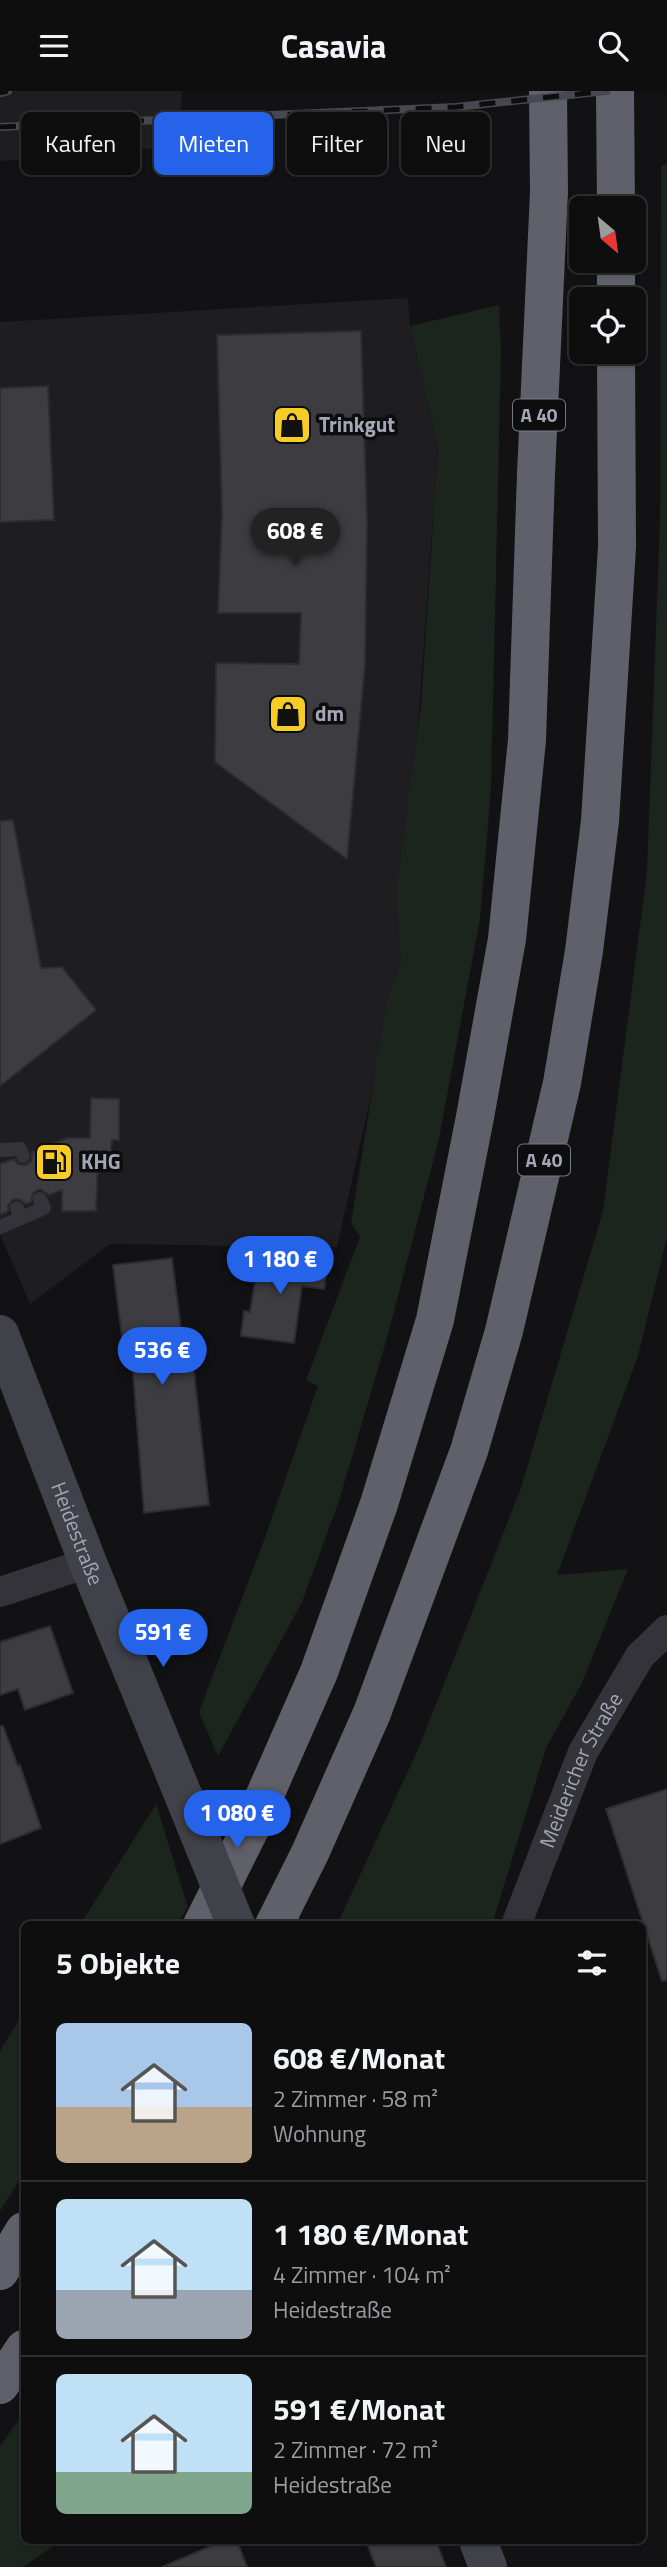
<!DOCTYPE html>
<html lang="de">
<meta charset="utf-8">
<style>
body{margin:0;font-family:"Titillium Web",sans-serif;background:#171718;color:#f1f3f6;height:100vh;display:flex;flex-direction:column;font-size:26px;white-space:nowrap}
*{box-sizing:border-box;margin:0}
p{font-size:23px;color:#9b9c9e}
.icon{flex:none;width:38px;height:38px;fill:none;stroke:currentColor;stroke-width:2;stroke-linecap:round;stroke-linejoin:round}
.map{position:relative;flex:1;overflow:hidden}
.sheet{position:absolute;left:21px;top:1830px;width:625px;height:623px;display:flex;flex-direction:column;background:#0e0e0f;border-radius:10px;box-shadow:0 2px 5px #0004,0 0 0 2px #2e2e2f}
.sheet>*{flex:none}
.guide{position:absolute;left:21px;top:21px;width:626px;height:63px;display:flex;gap:14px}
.needle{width:46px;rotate:151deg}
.tools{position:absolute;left:569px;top:105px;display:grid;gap:14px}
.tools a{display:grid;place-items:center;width:77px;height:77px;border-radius:10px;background:#0e0e0f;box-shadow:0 2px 5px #0004,0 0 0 2px #2e2e2f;font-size:35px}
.price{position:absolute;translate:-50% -60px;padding:0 16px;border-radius:24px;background:#2563eb;color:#fff;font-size:23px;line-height:46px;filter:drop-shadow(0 2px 4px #0008)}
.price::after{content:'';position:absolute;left:50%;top:42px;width:21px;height:16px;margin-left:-10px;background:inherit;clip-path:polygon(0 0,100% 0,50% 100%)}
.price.selected{background:#222;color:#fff}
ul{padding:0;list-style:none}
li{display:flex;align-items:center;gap:21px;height:175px;padding:0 35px}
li+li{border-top:2px solid #2e2e2f}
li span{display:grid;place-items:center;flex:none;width:196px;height:140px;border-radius:10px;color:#555}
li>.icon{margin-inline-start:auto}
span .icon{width:84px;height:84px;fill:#fffc;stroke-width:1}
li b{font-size:30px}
h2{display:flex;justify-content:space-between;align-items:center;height:84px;padding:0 35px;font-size:30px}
.chip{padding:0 24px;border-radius:10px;background:#0e0e0f;box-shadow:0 2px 5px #0004,0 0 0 2px #2e2e2f;font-size:24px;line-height:63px}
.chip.selected{background:#2563eb;color:#fff}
header{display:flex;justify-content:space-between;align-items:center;height:91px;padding:0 35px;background:#0e0e0f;font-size:32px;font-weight:700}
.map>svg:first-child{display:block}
</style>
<header><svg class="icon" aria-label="menu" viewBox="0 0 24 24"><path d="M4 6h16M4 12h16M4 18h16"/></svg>Casavia<svg class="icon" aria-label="search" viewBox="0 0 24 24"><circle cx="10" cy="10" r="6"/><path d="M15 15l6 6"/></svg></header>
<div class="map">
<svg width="667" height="2476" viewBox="0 0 667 2476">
<rect width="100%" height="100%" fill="#121214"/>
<path fill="#1e1e21" d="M 0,0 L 182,0 L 179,55 L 0,70 Z
M 408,207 L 410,235 L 438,356 L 401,871 L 337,1156 L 110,1153 L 30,1213 L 0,1143 L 0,231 Z"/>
<path fill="#1c241e" d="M 667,73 L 667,1146 L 638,1265 L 557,1484 L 628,1478 L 582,1592 L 546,1657 L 492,1834 L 337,1834 L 420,1654 L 521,1397 L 603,1120 L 647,781 L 660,428 L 661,75 Z
M 499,214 L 501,261 L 491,699 L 480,828 L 439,1048 L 387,1247 L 339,1410 L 302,1511 L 218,1665 L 199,1621 L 264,1449 L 318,1295 L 306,1289 L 360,1146 L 351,1132 L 382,939 L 389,903 L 401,871 L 396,802 L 421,615 L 438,356 L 410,235 Z
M 156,1713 L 188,1816 L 177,1834 L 80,1834 Z
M 24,1921 L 24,2082 L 0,2120 L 0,1960 Z
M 24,2321 L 24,2450 L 54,2450 L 52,2456 L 23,2476 L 0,2476 L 0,2355 Z"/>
<path fill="#3c3c41" stroke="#2d2c30" stroke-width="2" d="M 361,240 L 367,430 L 365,574 L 347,768 L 215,671 L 216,572 L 299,573 L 301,522 L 218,522 L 222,424 L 217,244 Z
M 48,295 L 54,429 L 0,431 L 0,297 Z
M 13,729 L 41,877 L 62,876 L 96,919 L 0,995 L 0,730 Z
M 91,1007 L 119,1008 L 119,1049 L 112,1049 L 110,1073 L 98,1072 L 96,1120 L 62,1120 L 62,1099 L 49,1104 L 40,1098 L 33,1102 L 31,1111 L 26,1113 L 19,1108 L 13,1108 L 8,1115 L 8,1120 L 0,1124 L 0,1073 L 14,1068 L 18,1073 L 26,1074 L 31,1070 L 32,1061 L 67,1047 L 90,1047 Z
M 260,1161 L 328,1172 L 324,1198 L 302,1195 L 294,1252 L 241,1245 L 244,1220 L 250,1221 Z
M 172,1167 L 184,1263 L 192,1263 L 209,1414 L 144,1422 L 132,1269 L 125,1270 L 113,1174 Z
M 50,1535 L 73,1602 L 25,1619 L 18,1598 L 0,1604 L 0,1551 Z
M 0,1635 L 3,1635 L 18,1675 L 20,1674 L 41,1737 L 0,1753 Z
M 667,1698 L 667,1889 L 662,1890 L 606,1718 Z
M 223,2450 L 237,2450 L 247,2476 L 162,2476 Z
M 366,2450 L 436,2450 L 446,2476 L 376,2476 Z"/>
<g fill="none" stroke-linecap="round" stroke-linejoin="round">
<path stroke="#333339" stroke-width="14" d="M 0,1059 L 20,1058 L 23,1065
M 21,1127 L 44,1117 L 40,1108
M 0,1136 L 21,1127 L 17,1117"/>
<g stroke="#333339" stroke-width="30">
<path d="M 0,1501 L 88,1472"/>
<path id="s1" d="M 516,1834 L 583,1661 L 640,1565 L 667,1539"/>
</g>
<g stroke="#414249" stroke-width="38">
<path id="s2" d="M 0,1243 L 88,1472 L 184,1706"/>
<path d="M 478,2450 L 488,2476"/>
</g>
<path stroke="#5f606a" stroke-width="38" d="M 615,0 L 616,117
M 616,170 L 616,208
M 202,1834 L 250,1738 L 319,1581 L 379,1413 L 435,1229 L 475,1026 L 507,848 L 527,649 L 536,383 L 549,101 L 548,0
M 274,1834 L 310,1762 L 372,1622 L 469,1360 L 504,1240 L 562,992 L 584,860 L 600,730 L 617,456 L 616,261
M 0,2180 L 24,2140
M 0,2294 L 24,2258"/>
<defs>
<path id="rail" d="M 0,2 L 8,0
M 0,36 L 456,16 L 607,0"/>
</defs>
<use href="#rail" stroke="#484950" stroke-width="8"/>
<use href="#rail" stroke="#0d0d0f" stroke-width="5" stroke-dasharray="16" stroke-linecap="butt"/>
<path stroke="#414249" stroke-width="38" d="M 184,1706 L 236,1834"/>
</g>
<defs>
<symbol id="shop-square" viewBox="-11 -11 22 22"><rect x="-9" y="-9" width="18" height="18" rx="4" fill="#f6cd27" stroke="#0d0d0f"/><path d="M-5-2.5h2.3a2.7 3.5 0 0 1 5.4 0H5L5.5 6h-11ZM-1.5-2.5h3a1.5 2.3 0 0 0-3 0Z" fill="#111"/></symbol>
<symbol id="fuel-square" viewBox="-11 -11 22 22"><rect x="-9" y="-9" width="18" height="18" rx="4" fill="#f6cd27" stroke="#0d0d0f"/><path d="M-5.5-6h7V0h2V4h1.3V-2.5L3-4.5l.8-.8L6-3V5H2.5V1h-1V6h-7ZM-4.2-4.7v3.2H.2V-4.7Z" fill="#111"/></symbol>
</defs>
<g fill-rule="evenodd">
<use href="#shop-square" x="270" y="312" width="44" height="44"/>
<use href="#shop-square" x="266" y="601" width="44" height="44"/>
<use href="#fuel-square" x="32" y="1049" width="44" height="44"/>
</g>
<g text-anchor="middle" stroke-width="7" stroke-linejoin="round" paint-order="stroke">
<g fill="#0d0d0f" stroke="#767883" stroke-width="2">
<rect x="513" y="308.5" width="52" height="31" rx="5"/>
<rect x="518" y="1053.5" width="52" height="31" rx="5"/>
</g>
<g font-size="19" font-weight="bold" fill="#a3a6b5">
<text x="539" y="331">A 40</text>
<text x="544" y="1076">A 40</text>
</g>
<g font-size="21" font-weight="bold" fill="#a3a6b5" stroke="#0d0d0f" text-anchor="start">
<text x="319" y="341">Trinkgut</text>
<text x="315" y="630">dm</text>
<text x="81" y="1078">KHG</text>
</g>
<g font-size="21" fill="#a3a6b5" stroke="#0d0d0f">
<text dy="7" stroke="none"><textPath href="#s2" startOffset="214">Heidestraße</textPath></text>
<text dy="7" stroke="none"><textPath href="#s1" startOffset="168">Meidericher Straße</textPath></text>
</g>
</g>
</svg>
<div class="tools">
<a><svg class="needle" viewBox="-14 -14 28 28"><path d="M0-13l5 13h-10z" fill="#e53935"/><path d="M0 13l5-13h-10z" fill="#9b9c9e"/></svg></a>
<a><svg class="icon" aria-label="locate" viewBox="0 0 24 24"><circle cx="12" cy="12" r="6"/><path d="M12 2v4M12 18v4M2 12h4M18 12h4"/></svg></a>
</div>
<b class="price selected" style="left:295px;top:477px">608 €</b>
<b class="price" style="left:280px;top:1205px">1 180 €</b>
<b class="price" style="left:162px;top:1296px">536 €</b>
<b class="price" style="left:163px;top:1578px">591 €</b>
<b class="price" style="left:237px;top:1759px">1 080 €</b>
<div class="guide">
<a class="chip">Kaufen</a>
<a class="chip selected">Mieten</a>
<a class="chip">Filter</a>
<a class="chip">Neu</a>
</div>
<section class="sheet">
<h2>5 Objekte<svg class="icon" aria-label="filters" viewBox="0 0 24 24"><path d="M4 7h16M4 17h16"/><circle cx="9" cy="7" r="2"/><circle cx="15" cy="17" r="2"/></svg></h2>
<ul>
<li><span style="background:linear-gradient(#a9c7e8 60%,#b9a48a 0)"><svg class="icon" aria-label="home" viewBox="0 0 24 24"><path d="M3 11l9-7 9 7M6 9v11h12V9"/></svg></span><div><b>608 €/Monat</b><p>2 Zimmer · 58 m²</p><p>Wohnung</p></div></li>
<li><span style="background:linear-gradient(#bfe0f5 65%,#9aa5b1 0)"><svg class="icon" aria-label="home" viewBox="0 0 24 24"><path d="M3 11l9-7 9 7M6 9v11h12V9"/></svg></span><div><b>1 180 €/Monat</b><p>4 Zimmer · 104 m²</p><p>Heidestraße</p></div></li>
<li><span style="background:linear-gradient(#bfe0f5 70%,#7fa58c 0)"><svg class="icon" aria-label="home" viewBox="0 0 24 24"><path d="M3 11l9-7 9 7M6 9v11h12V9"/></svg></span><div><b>591 €/Monat</b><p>2 Zimmer · 72 m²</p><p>Heidestraße</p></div></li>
</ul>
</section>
</div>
